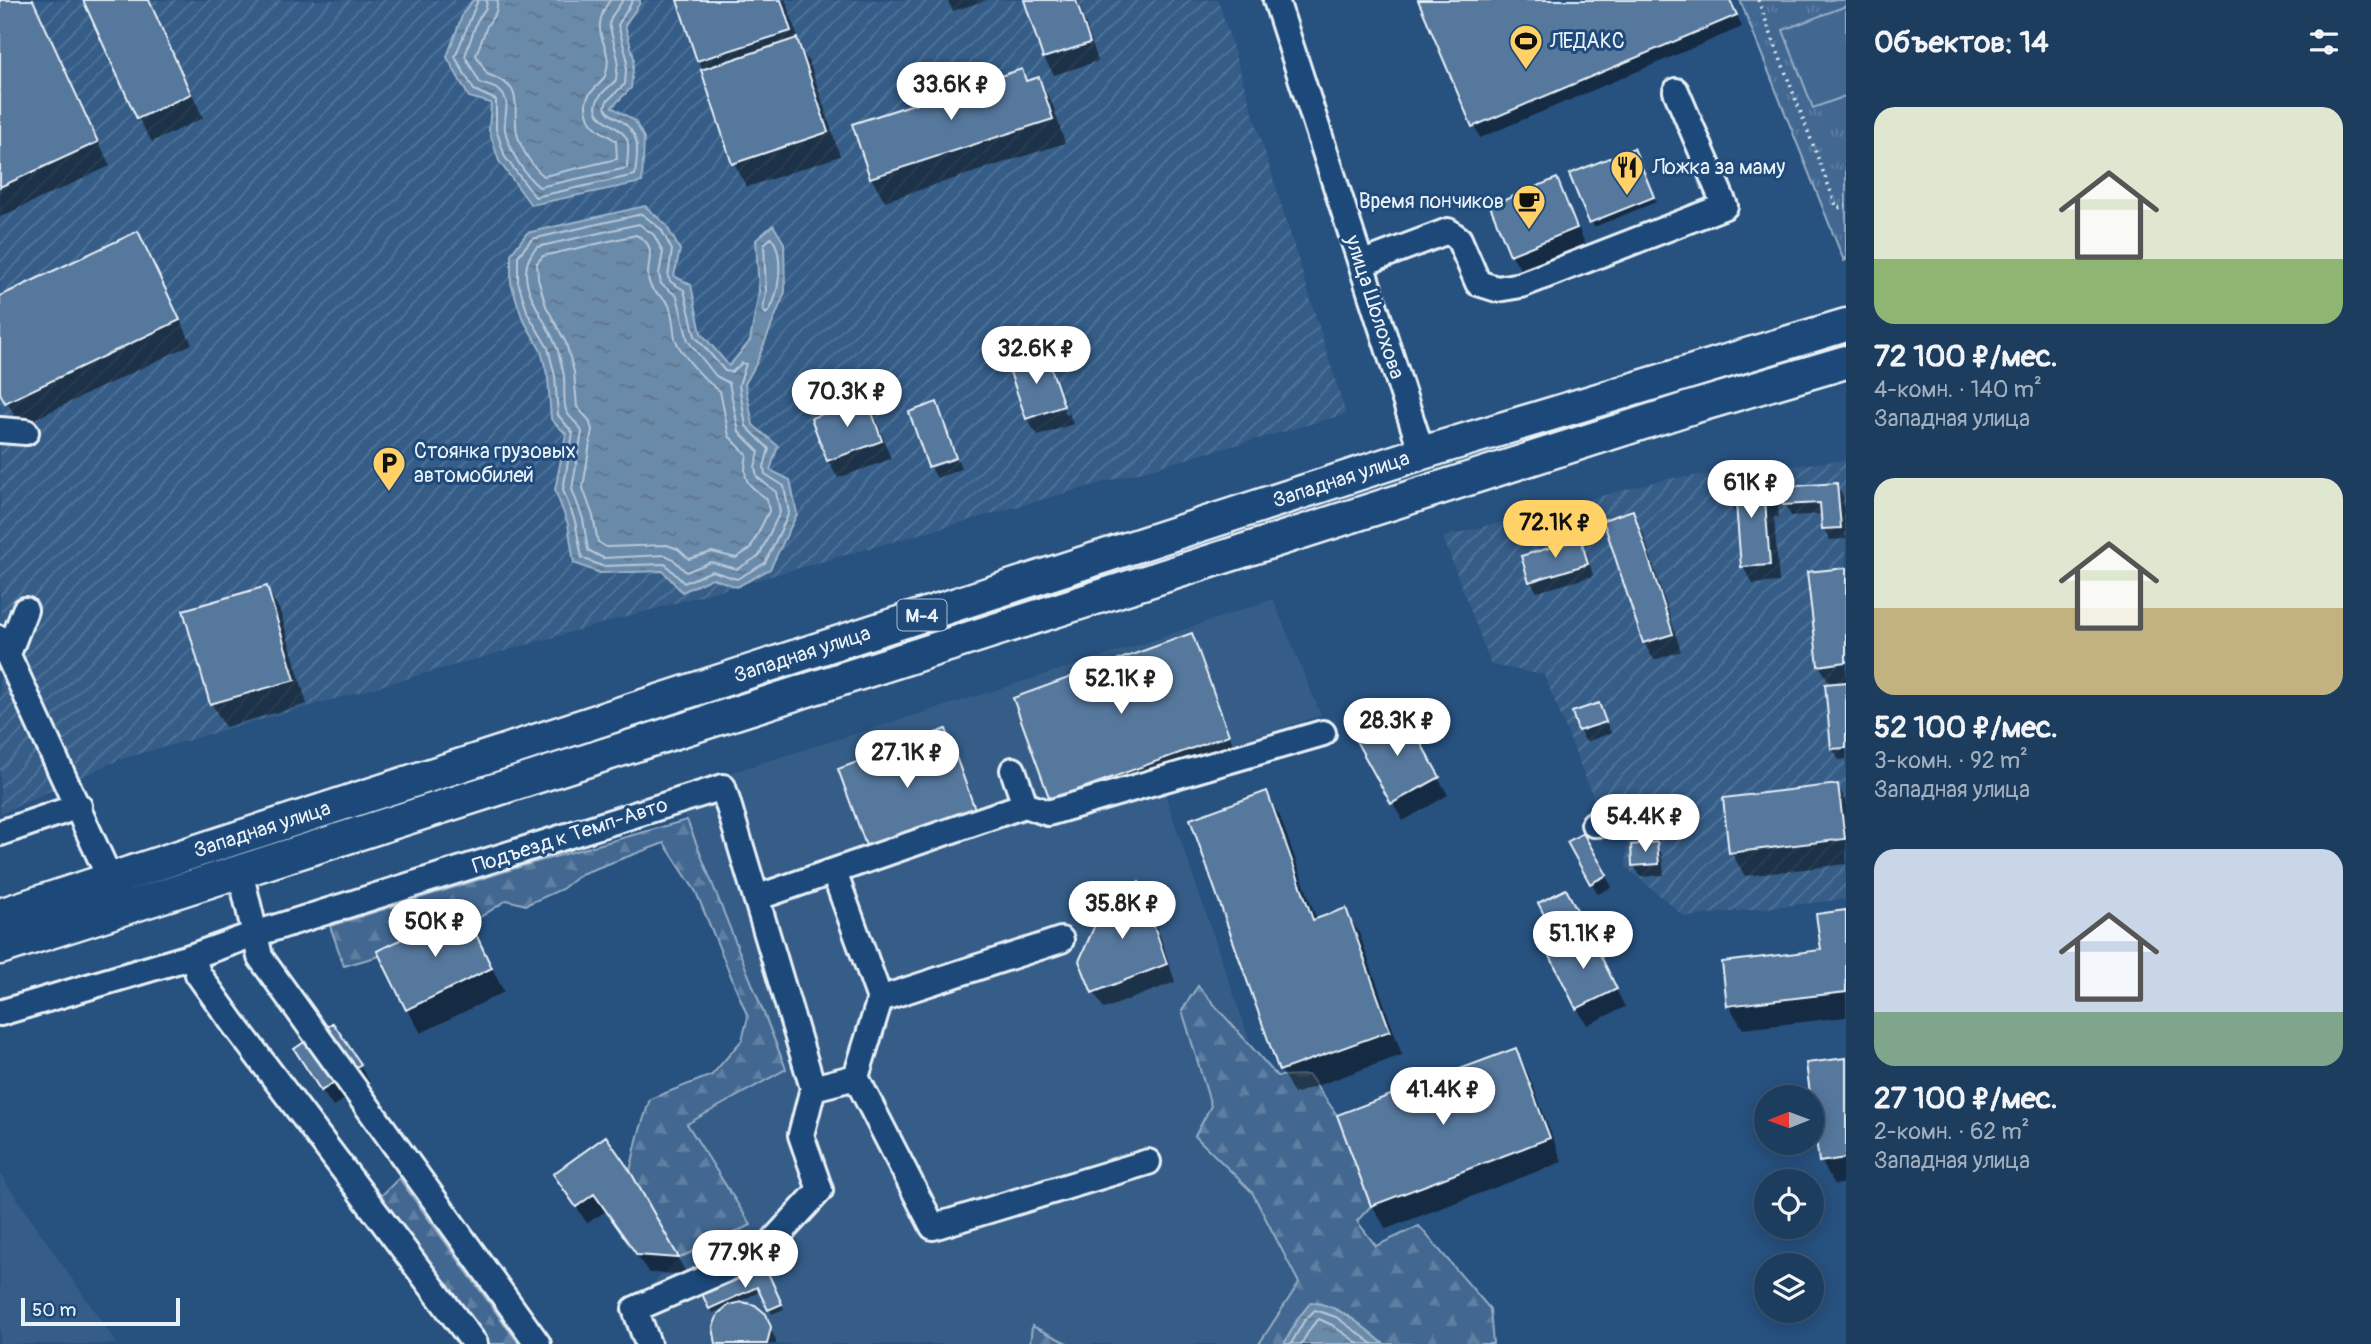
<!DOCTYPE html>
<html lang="ru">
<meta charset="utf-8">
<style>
body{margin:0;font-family:Pangolin,sans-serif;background:#254465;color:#f1f3f6;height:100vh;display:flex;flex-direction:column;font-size:26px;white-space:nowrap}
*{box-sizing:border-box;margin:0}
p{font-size:23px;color:#a0aebd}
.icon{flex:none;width:38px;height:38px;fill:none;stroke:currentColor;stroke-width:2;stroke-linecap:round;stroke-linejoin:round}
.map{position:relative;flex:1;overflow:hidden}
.drawer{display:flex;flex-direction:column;background:#1d3d5f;width:525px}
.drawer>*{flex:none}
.needle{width:46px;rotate:269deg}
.controls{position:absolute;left:1754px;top:1085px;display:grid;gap:14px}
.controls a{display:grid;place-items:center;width:70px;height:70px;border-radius:50%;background:#1d3d5f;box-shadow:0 4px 18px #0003,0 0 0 2px #3b5674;font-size:35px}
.scale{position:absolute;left:21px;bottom:18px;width:159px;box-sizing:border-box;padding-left:7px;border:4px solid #e8f1f8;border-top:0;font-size:19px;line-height:24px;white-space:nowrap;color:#e8f1f8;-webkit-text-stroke:5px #1f4a7a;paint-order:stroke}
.price{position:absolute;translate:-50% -60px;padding:0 16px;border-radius:24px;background:#fff;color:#222;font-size:23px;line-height:46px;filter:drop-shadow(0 2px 4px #0008)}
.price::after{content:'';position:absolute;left:50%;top:42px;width:21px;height:16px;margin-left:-10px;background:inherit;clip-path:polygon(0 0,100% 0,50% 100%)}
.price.current{background:#ffd166;color:#111}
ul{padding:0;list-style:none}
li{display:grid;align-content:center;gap:14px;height:371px;padding:0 28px}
li span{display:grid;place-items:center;height:217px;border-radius:21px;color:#555}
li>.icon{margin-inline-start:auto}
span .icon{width:126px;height:126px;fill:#fffc;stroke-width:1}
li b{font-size:30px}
h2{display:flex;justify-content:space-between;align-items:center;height:84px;padding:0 28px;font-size:30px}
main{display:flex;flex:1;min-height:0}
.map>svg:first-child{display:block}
</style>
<main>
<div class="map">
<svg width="1846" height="1344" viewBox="0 0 1846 1344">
<defs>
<pattern id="industrial-furrows" width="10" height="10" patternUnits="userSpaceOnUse" patternTransform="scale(1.75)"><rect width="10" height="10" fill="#355d88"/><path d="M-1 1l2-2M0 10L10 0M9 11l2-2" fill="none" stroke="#52759a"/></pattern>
<pattern id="forest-firs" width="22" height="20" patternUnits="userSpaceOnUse" patternTransform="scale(1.75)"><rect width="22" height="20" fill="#436891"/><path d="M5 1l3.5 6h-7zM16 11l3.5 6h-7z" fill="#5e7ea1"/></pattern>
<pattern id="park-tufts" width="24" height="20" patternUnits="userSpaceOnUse" patternTransform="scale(1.75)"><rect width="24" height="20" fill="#436891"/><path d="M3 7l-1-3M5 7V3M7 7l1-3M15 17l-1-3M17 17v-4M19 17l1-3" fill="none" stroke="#5e7ea1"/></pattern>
<pattern id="water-ripples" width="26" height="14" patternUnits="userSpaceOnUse" patternTransform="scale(1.75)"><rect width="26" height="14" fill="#6b8aaa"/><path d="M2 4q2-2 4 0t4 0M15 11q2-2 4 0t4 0" fill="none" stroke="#5e7388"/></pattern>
</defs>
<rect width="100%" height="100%" fill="#27517f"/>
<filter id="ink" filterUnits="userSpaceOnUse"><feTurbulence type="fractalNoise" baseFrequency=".0143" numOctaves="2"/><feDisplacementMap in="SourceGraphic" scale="14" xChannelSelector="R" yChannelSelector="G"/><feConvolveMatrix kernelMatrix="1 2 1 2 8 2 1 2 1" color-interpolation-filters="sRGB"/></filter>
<g filter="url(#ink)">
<path fill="#355d88" d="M 1273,599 L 1321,715 L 1157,771 L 1325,1260 L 1299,1283 L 1259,1344 L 631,1344 L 619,1315 L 679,1258 L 750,1225 L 687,1124 L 786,1069 L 675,790 L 1133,647 Z
M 0,1174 L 117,1344 L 0,1344 Z"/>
<path fill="url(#industrial-furrows)" d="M 0,0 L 1218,0 L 1346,414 L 118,760 L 0,814 Z
M 1846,460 L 1846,899 L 1685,917 L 1626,867 L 1629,791 L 1614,799 L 1595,801 L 1544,675 L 1491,665 L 1443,537 L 1666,479 Z"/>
<path fill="url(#forest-firs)" stroke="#96acc4" stroke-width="2" d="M 687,820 L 786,1069 L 687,1124 L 751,1225 L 679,1258 L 630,1171 L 638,1136 L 650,1099 L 712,1075 L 742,1040 L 748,1017 L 696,892 L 664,843 L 581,874 L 562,889 L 526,905 L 507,900 L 471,923 L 464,909 L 377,951 L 379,956 L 344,966 L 330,926 L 529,864 Z
M 1198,986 L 1277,1076 L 1309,1075 L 1337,1115 L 1371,1206 L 1357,1221 L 1376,1246 L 1419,1226 L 1490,1309 L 1493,1344 L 1259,1344 L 1299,1283 L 1252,1192 L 1195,1136 L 1211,1106 L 1182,1010 Z
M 399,1178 L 519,1344 L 479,1344 L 375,1202 Z
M 1032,1326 L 1069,1344 L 1030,1344 Z"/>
<path fill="url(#park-tufts)" stroke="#96acc4" stroke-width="2" d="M 1740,0 L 1846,0 L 1846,260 L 1844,261 Z"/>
<path fill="#436891" stroke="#96acc4" stroke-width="2" d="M 1846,6 L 1846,96 L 1813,108 L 1783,30 Z"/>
<path fill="url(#water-ripples)" stroke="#9db3c9" stroke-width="2" d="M 473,0 L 640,0 L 640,3 L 625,25 L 634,58 L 631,88 L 612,107 L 635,121 L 644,138 L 642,182 L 531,205 L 499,161 L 489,130 L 491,103 L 469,97 L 447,57 L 463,13 Z
M 645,206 L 666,225 L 680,250 L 674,276 L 691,285 L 701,333 L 729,366 L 750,341 L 759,292 L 756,240 L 773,225 L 784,243 L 785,292 L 756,364 L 745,384 L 753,425 L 778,446 L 770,470 L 790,480 L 797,514 L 770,569 L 737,587 L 712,578 L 682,592 L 663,571 L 600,573 L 574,563 L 568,524 L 555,490 L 566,434 L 551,419 L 548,378 L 541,351 L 522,317 L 511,283 L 511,254 L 527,233 Z
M 1311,1302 C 1339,1305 1363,1326 1384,1344 L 1284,1344 L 1299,1317 Z"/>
<path fill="#0007" fill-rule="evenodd" d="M 0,0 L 34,0 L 110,166 L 0,217 Z
M 85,0 L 150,0 L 203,118 L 152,142 L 138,118 Z
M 678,0 L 786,0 L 802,51 L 810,64 L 840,156 L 747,187 L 734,163 Z
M 947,0 L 987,0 L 953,11 Z
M 1026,0 L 1078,0 L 1098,61 L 1054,75 L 1044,58 Z
M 1420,0 L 1731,0 L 1742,27 L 1480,138 Z
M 1021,71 L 1028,83 L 1039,79 L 1052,103 L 1065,143 L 885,201 L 871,178 Z
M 1637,155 L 1656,202 L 1594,227 L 1572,175 Z
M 1556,181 L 1566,198 L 1586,246 L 1522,272 L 1512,255 L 1492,207 Z
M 137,233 L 192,344 L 20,426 L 0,389 L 0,298 Z
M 1045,355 L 1055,373 L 1073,424 L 1038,436 L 1027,419 L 1010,367 ZM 1050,371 L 1054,371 L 1069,414 L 1066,415 Z
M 866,400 L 876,418 L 891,459 L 838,478 L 828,461 Z
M 936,404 L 942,415 L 956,456 L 930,465 Z
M 958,459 L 961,469 L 937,478 L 931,468 Z
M 1767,481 L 1777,499 L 1779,517 L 1774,518 L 1779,582 L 1753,584 L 1743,567 L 1740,522 L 1730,504 Z
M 1836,485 L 1843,496 L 1846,539 L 1830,540 L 1824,529 L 1823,514 L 1791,516 L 1785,505 Z
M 1632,513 L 1642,530 L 1681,651 L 1654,660 L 1644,643 L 1605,521 Z
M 1580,541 L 1587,553 L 1593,576 L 1537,592 L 1530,581 Z
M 1846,569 L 1846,759 L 1839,760 L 1833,749 L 1831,685 L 1819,665 Z
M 267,588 L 280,611 L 307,704 L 225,727 L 212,704 L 185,611 Z
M 1191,635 L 1198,647 L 1234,747 L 1052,799 Z
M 1599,705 L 1611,733 L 1586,742 L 1579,730 Z
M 1402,714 L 1448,795 L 1403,821 L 1357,740 Z
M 945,731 L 952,743 L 981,823 L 876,861 Z
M 1838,786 L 1846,801 L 1846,864 L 1745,876 L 1731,852 Z
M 1266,793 L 1280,817 L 1317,920 L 1345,910 L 1359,933 L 1402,1055 L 1294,1094 L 1281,1070 Z
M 1583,835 L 1612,887 L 1598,894 L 1569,843 Z
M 1656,844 L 1662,855 L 1664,875 L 1641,877 L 1634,866 L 1632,846 Z
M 1139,884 L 1149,901 L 1175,982 L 1104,1009 L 1094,992 Z
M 1572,902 L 1625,1007 L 1587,1025 L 1577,1008 L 1564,949 L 1541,904 Z
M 463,911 L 504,992 L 421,1033 L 407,1009 Z
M 1846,912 L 1846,1017 L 1743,1029 L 1729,1006 L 1823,952 Z
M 333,1025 L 370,1082 L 333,1107 L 306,1067 Z
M 1515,1050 L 1528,1073 L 1562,1162 L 1386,1229 L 1372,1205 Z
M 1846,1059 L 1846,1183 L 1835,1185 L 1821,1161 Z
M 629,1172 L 687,1274 L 649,1273 L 606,1211 L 587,1223 L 555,1175 Z
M 768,1273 L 784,1309 L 772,1314 L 761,1291 L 738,1302 L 760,1310 L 776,1340 L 776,1344 L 720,1344 L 728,1306 L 713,1313 L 710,1308 Z"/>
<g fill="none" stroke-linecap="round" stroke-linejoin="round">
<path stroke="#b6c8d9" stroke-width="2" d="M 478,0 L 455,57 L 474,90 L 496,100 L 496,129 L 505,157 L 535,197 L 635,175 C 638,149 642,133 617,118 C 611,115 608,113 605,107 L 607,101 L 625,84 L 627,58 L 618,25 L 633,0
M 487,0 L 486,8 L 477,21 L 465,56 L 480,83 C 488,86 499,87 504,96 C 510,106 503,119 505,130 C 509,150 524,175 539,187 L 627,168 C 627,159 630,147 627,139 C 621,124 584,119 600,96 C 604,90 611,86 616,80 L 618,59 L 609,24 L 612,16 L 623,0
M 498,0 L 496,12 L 487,26 L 476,55 L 487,74 C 519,86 515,93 516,124 C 516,142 530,165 544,176 L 617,159 L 616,141 C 606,133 592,129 588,116 C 579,91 602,89 606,73 C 615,43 585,36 610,0
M 642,214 L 661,229 L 672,250 L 668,277 L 671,282 L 684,290 L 695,336 L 725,371 L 732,372 L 742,363 L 746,364 L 739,385 L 746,426 L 769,449 L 764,467 L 765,474 L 784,486 L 789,513 L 765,563 L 737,579 L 712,571 L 684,583 L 665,564 L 602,566 L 582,558 L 575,521 L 563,490 L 573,433 L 558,415 L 555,376 L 548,348 L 528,314 L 518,282 L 518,256 L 532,239 Z
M 639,224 L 654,235 L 663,252 L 659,274 L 661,284 L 677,296 L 688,341 L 716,376 L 729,383 L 739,432 L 759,452 L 755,467 L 757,477 L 776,492 L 780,512 L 759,556 L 737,569 L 711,562 L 686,572 L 673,559 L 665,555 L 603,558 L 588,550 L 583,519 L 572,489 L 582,432 C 579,423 569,419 566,410 C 563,401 565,387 564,377 C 563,369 560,360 558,351 C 549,319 506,279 537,247 Z
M 636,235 C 661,247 644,263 649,282 C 652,293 660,294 667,302 C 673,309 673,329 675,338 C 680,354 706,382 720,391 L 729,436 L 747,455 C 741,481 748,485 767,499 L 769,511 L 750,549 L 736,558 L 712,552 L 689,559 L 678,549 L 667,545 L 606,547 L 598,542 L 593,516 L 583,488 L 592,430 L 589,420 L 577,407 L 574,372 L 566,343 L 546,306 L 538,279 L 537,263 L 543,256 Z
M 771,238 C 785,250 780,302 766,314 L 763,310 L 766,292 L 764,244 Z
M 1291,1344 L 1304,1321 L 1315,1310 L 1336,1317 L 1373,1344
M 1301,1344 L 1312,1326 L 1319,1319 L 1332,1325 L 1359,1344"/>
</g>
<path fill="#57789d" stroke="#e8f1f8" stroke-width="2" d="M 0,0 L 33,0 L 98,142 L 0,187 Z
M 83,0 L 149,0 L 191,94 L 137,119 Z
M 677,0 L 781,0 L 791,31 L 697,61 Z
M 1024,0 L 1076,0 L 1090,43 L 1043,58 Z
M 1418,0 L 1730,0 L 1737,15 L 1472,127 Z
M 797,38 L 828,132 L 732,164 L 701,70 Z
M 1022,69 L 1026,81 L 1039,77 L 1053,119 L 870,178 L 852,124 Z
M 1634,148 L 1654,197 L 1589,223 L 1569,174 Z
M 1557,178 L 1577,228 L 1510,255 L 1490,206 Z
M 138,231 L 180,320 L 5,403 L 0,393 L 0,296 Z
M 1046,353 L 1064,406 L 1026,419 L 1008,366 Z
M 867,398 L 882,441 L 827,461 L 811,418 Z
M 937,402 L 956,458 L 928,467 L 909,412 Z
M 1768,479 L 1770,500 L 1765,500 L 1770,565 L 1741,567 L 1736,504 L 1728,505 L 1726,482 Z
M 1837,483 L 1841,528 L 1822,529 L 1820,503 L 1783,505 L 1781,487 Z
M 1633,510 L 1673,634 L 1643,643 L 1603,520 Z
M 1581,539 L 1588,564 L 1529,582 L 1521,556 Z
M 1846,568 L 1846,662 L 1818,666 L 1807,572 Z
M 267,586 L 295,680 L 210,704 L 183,610 Z
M 1192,633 L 1229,735 L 1050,800 L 1013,698 Z
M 1846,682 L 1846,748 L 1831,749 L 1825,684 Z
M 1599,703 L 1606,722 L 1578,731 L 1572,712 Z
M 1403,712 L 1440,777 L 1391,804 L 1355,739 Z
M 946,729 L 976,812 L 868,851 L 838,769 Z
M 1838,784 L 1845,839 L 1729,853 L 1723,798 Z
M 1267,791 L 1313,920 L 1346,908 L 1390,1031 L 1279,1071 L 1190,819 Z
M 1583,833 L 1607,875 L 1590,884 L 1567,842 Z
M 1657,842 L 1659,864 L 1632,866 L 1631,845 Z
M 1139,882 L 1167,964 L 1092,993 L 1079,961 L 1110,891 Z
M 1566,889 L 1587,929 L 1559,944 L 1538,903 Z
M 464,909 L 492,968 L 406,1010 L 377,951 Z
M 1846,910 L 1846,992 L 1727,1006 L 1722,962 L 1821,950 L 1816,914 Z
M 1590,934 L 1617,989 L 1576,1009 L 1549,954 Z
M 333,1023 L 361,1064 L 321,1091 L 294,1049 Z
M 1516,1048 L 1550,1138 L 1371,1206 L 1337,1115 Z
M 1846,1058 L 1846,1158 L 1819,1162 L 1806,1063 Z
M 606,1136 L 630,1171 L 679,1258 L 637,1255 L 594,1194 L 576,1207 L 553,1174 Z
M 765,1266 L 782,1304 L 768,1310 L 757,1287 L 709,1309 L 702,1294 Z
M 742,1302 L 755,1305 L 766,1314 L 771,1327 L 767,1344 L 716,1344 L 713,1327 L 718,1314 L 728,1305 Z"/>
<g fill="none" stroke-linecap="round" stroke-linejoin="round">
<defs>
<path id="minor" d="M 1276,0 L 1422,453
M 1361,264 L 1448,231 L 1459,239 L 1478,283 L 1497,289 L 1521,285 L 1725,206 L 1676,91
M 0,430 L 26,432
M 0,638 L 110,879
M 8,654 L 25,610
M 1025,805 L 1048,813 L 1323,733
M 1594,824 L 1624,823
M 0,833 L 79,806
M 240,871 L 255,934 L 723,787 L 813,1088 L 856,1077 L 933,1227 L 1148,1162
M 834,872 L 880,999 L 1061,940
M 756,898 L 1025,805 L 1013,770
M 0,1013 L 193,956
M 856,1077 L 880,999
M 475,1344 L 233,1023 L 198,974 L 193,956 L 255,934 L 260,957 L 538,1344
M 648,1344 L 635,1309 L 761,1254 L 820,1190 L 801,1135 L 813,1088"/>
<path id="major" d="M 0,915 L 1422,453 L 1846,325
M 0,948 L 1693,407 L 1846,362"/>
</defs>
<use href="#minor" stroke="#e8f1f8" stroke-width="30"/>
<use href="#major" stroke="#e8f1f8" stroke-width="37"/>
<path stroke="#e8f1f8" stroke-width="3.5" stroke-dasharray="2 5" stroke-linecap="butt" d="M 1758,0 L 1837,208 L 1846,206"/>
<use href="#minor" stroke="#1f4a7a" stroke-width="24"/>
<use href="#major" stroke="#1f4a7a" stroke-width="32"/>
</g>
</g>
<defs>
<symbol id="stadium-pin" viewBox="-11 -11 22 30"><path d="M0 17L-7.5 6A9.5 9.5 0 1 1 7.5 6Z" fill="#ffd166" stroke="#1f4a7a"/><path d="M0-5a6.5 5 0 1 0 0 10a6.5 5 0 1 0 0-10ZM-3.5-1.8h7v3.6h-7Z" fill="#111"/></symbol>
<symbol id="restaurant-pin" viewBox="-11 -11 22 30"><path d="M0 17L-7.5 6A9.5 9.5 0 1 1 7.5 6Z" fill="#ffd166" stroke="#1f4a7a"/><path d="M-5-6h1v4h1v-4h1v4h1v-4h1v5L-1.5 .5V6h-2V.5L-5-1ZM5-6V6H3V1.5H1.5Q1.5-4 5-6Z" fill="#111"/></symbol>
<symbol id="cafe-pin" viewBox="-11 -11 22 30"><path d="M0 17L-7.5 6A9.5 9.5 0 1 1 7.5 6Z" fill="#ffd166" stroke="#1f4a7a"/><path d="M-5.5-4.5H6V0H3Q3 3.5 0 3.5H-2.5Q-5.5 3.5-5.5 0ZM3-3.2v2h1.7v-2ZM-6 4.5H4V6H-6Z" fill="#111"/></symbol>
<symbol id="parking-pin" viewBox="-11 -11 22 30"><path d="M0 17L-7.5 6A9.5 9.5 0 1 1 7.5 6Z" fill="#ffd166" stroke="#1f4a7a"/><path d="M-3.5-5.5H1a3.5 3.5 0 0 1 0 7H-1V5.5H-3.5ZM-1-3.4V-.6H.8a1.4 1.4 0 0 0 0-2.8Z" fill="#111"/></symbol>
</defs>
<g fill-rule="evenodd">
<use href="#stadium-pin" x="1507" y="22" width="38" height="52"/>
<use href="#restaurant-pin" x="1608" y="148" width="38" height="52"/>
<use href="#cafe-pin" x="1510" y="182" width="38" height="52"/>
<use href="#parking-pin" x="370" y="444" width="38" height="52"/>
</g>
<g text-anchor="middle" stroke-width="6" stroke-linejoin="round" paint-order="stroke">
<rect fill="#1f4a7a" stroke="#acbfd2" stroke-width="2" x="897.5" y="599.5" width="49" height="31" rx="5"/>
<g font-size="19" font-weight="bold" fill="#e8f1f8">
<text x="922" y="622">М-4</text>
</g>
<g font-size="21" fill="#e8f1f8" stroke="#1f4a7a" text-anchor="start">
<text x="1550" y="48">ЛЕДАКС</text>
<text x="1652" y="174">Ложка за маму</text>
<text x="1504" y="208" text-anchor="end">Время пончиков</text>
<text x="414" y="458">Стоянка грузовых<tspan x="414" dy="24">автомобилей</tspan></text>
</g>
<g font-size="21" fill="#e8f1f8" stroke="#1f4a7a">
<text transform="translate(1375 307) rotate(72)" y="7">улица Шолохова</text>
<text transform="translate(1341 479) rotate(-18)" y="7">Западная улица</text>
<text transform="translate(802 654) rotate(-18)" y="7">Западная улица</text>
<text transform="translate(262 829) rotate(-18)" y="7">Западная улица</text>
<text transform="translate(570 835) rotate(-18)" y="7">Подъезд к Темп-Авто</text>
</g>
</g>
</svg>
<div class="controls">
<a><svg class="needle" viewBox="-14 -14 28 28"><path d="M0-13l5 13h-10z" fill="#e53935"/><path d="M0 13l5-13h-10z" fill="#a0aebd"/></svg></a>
<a><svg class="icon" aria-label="locate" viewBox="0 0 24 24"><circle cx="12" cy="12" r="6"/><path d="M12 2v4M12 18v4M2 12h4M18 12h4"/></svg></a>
<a><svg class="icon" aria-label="layers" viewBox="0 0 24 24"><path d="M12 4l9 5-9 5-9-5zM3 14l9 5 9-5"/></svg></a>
</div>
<div class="scale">50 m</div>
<b class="price" style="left:951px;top:122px">33.6K ₽</b>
<b class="price" style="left:1036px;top:386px">32.6K ₽</b>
<b class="price" style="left:847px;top:429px">70.3K ₽</b>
<b class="price" style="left:1751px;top:520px">61K ₽</b>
<b class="price current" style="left:1555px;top:560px">72.1K ₽</b>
<b class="price" style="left:1121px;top:716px">52.1K ₽</b>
<b class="price" style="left:1397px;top:758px">28.3K ₽</b>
<b class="price" style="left:907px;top:790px">27.1K ₽</b>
<b class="price" style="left:1645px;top:854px">54.4K ₽</b>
<b class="price" style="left:1122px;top:941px">35.8K ₽</b>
<b class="price" style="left:435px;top:959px">50K ₽</b>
<b class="price" style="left:1583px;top:971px">51.1K ₽</b>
<b class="price" style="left:1443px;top:1127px">41.4K ₽</b>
<b class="price" style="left:745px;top:1290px">77.9K ₽</b>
</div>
<section class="drawer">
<h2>Объектов: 14<svg class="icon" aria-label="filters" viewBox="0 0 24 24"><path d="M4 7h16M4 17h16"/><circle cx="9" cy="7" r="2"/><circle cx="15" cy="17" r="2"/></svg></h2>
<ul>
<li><span style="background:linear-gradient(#dfe7d0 70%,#8fb573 0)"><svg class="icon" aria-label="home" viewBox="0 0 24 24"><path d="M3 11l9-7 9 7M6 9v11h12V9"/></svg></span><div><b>72 100 ₽/мес.</b><p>4-комн. · 140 m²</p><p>Западная улица</p></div></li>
<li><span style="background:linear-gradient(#dfe7d0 60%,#c2b280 0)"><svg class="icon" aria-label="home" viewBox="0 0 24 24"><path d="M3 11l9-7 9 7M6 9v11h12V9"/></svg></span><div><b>52 100 ₽/мес.</b><p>3-комн. · 92 m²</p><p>Западная улица</p></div></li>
<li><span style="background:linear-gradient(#c9d6e8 75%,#7fa58c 0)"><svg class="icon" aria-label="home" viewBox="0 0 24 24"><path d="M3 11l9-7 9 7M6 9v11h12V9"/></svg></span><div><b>27 100 ₽/мес.</b><p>2-комн. · 62 m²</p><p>Западная улица</p></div></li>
</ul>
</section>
</main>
